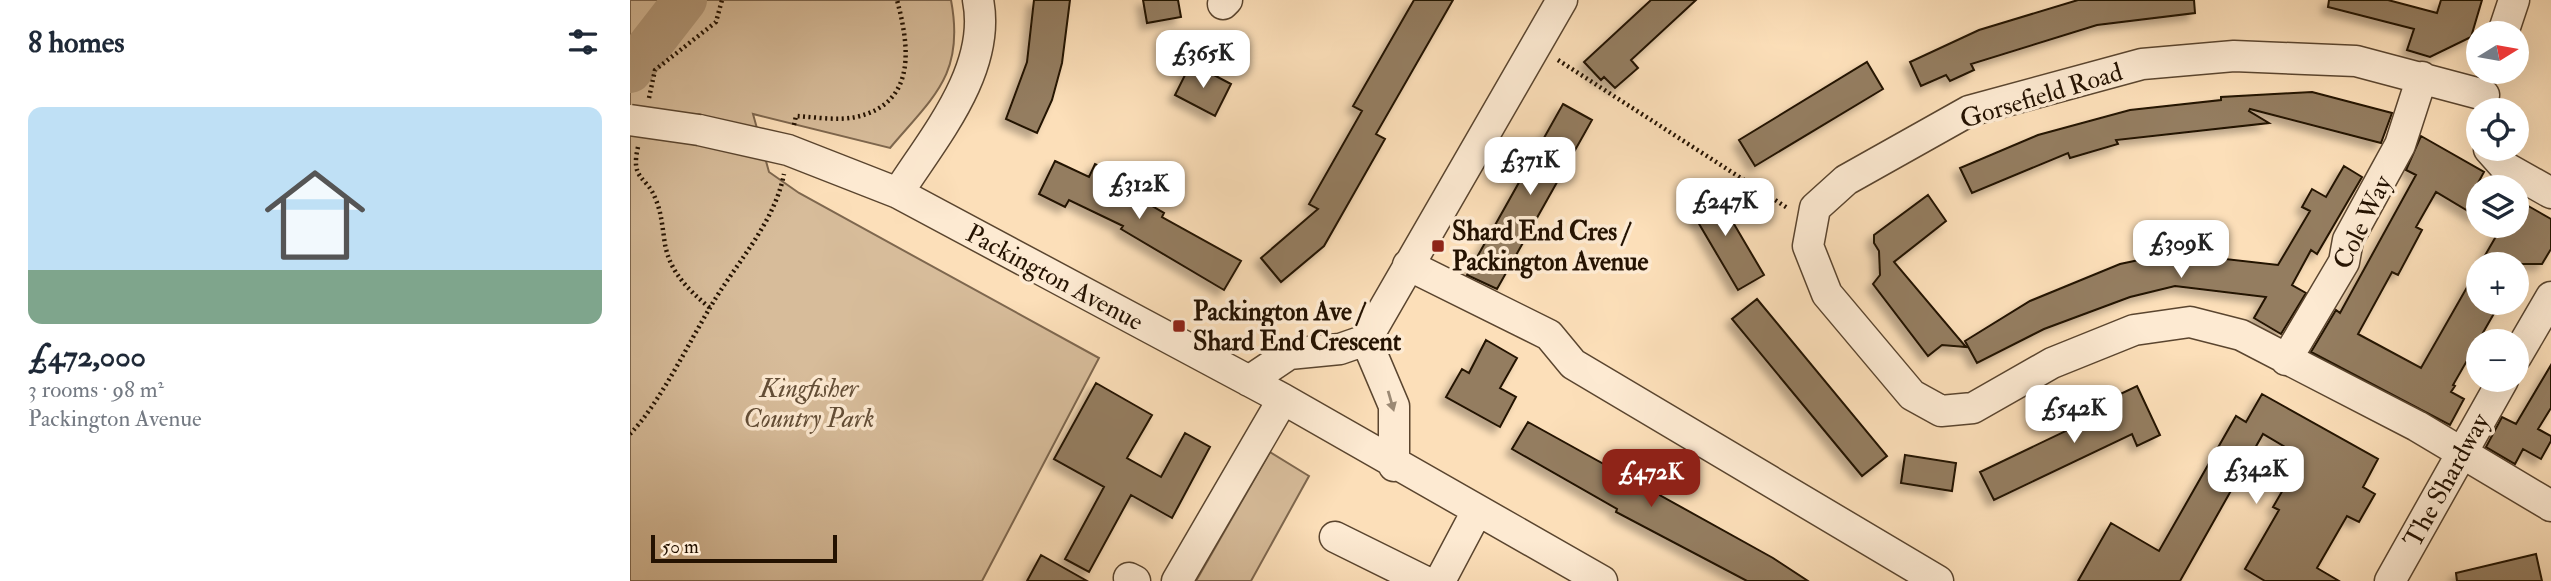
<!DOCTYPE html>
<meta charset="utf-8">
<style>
body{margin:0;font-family:"IM FELL Double Pica",serif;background:#f2f2f3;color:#1f2937;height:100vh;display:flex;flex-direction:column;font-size:26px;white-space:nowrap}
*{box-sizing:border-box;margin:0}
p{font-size:23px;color:#747a83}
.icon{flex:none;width:38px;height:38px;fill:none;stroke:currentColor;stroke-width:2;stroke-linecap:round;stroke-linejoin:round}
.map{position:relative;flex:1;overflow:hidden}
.side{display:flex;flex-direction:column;background:#fff;width:630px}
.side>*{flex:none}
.needle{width:46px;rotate:79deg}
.controls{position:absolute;left:1836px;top:21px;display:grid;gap:14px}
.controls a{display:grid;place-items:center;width:63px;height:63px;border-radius:50%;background:#fff;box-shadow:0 7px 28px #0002;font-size:35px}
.scale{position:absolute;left:21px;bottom:18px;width:186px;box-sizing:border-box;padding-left:7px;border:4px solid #241201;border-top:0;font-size:19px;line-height:24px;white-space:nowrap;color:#241201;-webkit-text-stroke:5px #fdead2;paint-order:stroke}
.price{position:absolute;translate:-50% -60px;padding:0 16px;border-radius:14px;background:#fff;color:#222;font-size:23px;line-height:46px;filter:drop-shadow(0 2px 4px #0008)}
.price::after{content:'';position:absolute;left:50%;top:42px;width:21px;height:16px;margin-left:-10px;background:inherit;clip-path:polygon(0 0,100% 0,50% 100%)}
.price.on{background:#8f2418;color:#fff}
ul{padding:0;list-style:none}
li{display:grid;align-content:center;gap:14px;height:371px;padding:0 28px}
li+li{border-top:2px solid #e0e1e3}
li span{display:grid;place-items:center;height:217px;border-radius:14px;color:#555}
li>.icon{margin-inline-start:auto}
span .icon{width:126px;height:126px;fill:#fffc;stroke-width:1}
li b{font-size:30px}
h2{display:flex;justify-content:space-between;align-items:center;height:84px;padding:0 28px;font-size:30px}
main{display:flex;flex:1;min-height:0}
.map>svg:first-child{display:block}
</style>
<main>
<section class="side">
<h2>8 homes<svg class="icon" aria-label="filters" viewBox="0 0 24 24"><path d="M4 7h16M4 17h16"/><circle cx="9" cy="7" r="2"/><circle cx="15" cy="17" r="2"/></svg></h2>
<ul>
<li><span style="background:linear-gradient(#bfe0f5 75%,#7fa58c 0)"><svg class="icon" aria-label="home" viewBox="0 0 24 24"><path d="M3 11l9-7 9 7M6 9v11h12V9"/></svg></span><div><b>£472,000</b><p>3 rooms · 98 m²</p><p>Packington Avenue</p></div></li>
</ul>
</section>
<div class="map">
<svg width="1921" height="581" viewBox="0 0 1921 581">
<defs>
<filter id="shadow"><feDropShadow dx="-6" dy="6" stdDeviation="3.5" flood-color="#0004"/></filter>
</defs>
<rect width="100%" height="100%" fill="#fcdfb9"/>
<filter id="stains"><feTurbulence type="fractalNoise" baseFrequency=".00286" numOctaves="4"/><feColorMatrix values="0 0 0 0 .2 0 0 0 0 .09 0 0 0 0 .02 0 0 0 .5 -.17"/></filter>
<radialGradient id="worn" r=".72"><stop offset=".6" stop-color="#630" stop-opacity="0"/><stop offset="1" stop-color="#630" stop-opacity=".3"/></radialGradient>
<path fill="#d7bc9a" stroke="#7e674e" stroke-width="2" d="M 0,0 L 321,0 C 335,74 304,96 260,148 L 123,114 L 139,172 L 169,193 L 469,358 L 352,581 L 0,581 Z
M 640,452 L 679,476 L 621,581 L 566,581 Z"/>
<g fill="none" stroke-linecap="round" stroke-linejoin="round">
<path stroke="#b3997a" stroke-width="44" d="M 0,71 L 55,0"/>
</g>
<path fill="#947d61" stroke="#241201" stroke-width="2" filter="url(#shadow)" d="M 404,0 L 440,0 L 432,63 L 422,100 L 407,133 L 376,119 L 397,62 Z
M 513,0 L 548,0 L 551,17 L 517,23 Z
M 784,0 L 823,0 L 746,134 L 755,139 L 694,246 L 651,282 L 631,258 L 688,209 L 679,204 L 732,111 L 723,106 Z
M 1021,0 L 1066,0 L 1001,60 L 1008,68 L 985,88 L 974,77 L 971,80 L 954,62 Z
M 1448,0 L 1564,0 L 1565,13 L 1467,25 L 1341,64 L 1344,70 L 1320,81 L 1316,75 L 1291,86 L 1280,62 L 1349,30 Z
M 1699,0 L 1758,0 L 1807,13 L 1811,0 L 1852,0 L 1841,37 L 1800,57 L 1777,50 L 1784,29 L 1698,7 Z
M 1237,62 L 1253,89 L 1125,166 L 1109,140 Z
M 561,63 L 601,84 L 585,116 L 545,95 Z
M 1682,92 L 1762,113 L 1751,143 L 1620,109 L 1619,111 L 1639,123 L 1486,140 L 1488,144 L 1440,158 L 1438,153 L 1342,193 L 1330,168 L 1408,135 L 1500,110 L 1591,100 L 1591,97 Z
M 933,104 L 962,120 L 867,289 L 837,275 Z
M 1791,136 L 1854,172 L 1848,183 L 1848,217 L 1806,192 L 1786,227 L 1792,230 L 1768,275 L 1762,272 L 1728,334 L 1791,368 L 1848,268 L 1848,303 L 1870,303 L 1823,385 L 1825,386 L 1821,392 L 1834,399 L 1820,425 L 1681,352 L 1706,310 L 1710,313 L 1786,175 L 1776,170 Z
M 425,161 L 459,177 L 465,164 L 485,173 L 481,182 L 534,213 L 532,217 L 611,261 L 594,290 L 491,229 L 493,226 L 439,200 L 435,207 L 409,194 Z
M 1714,166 L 1732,177 L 1687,254 L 1681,250 L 1662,285 L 1676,293 L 1651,334 L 1624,318 L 1636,297 L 1545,286 L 1500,297 L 1414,329 L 1347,363 L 1335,341 L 1400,301 L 1490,264 L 1542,253 L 1648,265 L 1680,211 L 1672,207 L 1682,189 L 1696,197 Z
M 1081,185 L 1134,275 L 1108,290 L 1055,200 Z
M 1298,195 L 1316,221 L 1264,262 L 1336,347 L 1312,345 L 1298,356 L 1243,284 L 1250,275 L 1249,251 L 1244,243 L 1244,235 Z
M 1886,199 L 1921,219 L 1921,249 L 1912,264 L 1850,264 L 1872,226 L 1886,226 Z
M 1127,299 L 1257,456 L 1232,476 L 1102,319 Z
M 856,340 L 887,358 L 870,388 L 886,397 L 870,427 L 816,397 L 832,369 L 839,373 Z
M 1921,365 L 1921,408 L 1908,429 L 1921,436 L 1921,441 L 1911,459 L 1893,449 L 1885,464 L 1856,447 L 1872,417 L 1886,424 Z
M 466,383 L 522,415 L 497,458 L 531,477 L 555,433 L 580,447 L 542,518 L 501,495 L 459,572 L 435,559 L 474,487 L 424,459 Z
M 1507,386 L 1530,435 L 1507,446 L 1502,434 L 1364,500 L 1350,472 L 1488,406 L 1484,397 Z
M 1632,394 L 1748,459 L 1733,487 L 1745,494 L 1729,522 L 1717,516 L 1687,568 L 1709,581 L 1635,581 L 1615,569 L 1649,510 L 1643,507 L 1672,457 L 1633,434 L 1550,581 L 1448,581 L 1481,523 L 1529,551 L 1606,416 L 1616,422 Z
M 898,422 L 1143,558 L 1178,581 L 1117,581 L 986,512 L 987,509 L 882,449 Z
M 1275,455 L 1326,463 L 1322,491 L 1271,483 Z
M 1906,554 L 1912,581 L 1827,581 L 1826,573 Z
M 411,555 L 457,581 L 397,581 Z"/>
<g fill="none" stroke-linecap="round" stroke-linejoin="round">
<defs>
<path id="minor" d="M 593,4 L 597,0
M 1873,33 L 1884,0
M 1854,95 L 1726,61 L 1604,56 L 1512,64 L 1339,111 L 1216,180 L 1185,208 L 1178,246 L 1197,294 L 1282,395 L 1311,411 L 1343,408 L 1422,363 L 1504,330 L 1560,322 L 1611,335 L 1787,426 L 1921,506
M 69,130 L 158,150 L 268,193 L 653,399 L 972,581
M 1859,149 L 1875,167 L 1921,193
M 268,193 C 303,138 362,70 348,0
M 778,265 L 919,335 L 943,364 L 1308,581
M 736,340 L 764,406 L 764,466
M 1886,357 L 1921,297
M 1656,360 L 1714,262 L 1718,240 L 1770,145 L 1792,77
M 619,381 L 659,354 L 710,349 L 736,340 L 932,0
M 705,537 L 794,581
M 499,578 L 505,581
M 547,581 L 653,399
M 810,581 L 847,511
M 1760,581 L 1873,380"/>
</defs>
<use href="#minor" stroke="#5a452f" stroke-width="33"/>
<path stroke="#241201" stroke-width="4.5" stroke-dasharray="2 3.5" stroke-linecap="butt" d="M 928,60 L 1159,209
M 19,98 L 25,70 L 86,22 L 92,0
M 164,125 L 166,116 C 185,117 207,121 226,117 C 288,103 279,45 267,0
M 8,147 C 0,181 17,175 26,200 C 31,212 32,224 34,237 C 37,269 56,288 80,308
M 0,434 C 30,403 58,344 81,306 C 106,263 144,224 154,174"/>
<use href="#minor" stroke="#fdead2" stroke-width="30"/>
<defs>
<path id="minor-bridge" d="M 0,120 L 69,130"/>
</defs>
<use href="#minor-bridge" stroke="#5a452f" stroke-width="33" stroke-linecap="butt"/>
<use href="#minor-bridge" stroke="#fdead2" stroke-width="30"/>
</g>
<defs><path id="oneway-solid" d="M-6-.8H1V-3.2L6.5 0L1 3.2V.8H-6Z" transform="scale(1.75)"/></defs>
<use fill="#9b8974" href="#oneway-solid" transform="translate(761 401) rotate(74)"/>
<g fill="#8f2418" stroke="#fdead2" stroke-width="2.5">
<rect x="801" y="239" width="14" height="14" rx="3.5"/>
<rect x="542" y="319" width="14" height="14" rx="3.5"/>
</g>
<g text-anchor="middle" stroke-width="7" stroke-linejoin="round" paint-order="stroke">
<g font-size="26" fill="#241201" stroke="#fdead2">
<text transform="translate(1411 95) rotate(-17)" y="9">Gorsefield Road</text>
<text transform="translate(1732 222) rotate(-64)" y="9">Cole Way</text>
<text transform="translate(425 277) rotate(28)" y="9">Packington Avenue</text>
<text transform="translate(1816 480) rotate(-61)" y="9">The Shardway</text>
</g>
<g font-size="26" font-weight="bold" fill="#241201" stroke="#fdead2" text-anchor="start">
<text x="822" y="240">Shard End Cres /<tspan x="822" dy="30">Packington Avenue</tspan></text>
<text x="563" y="320">Packington Ave /<tspan x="563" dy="30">Shard End Crescent</tspan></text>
</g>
<g font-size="26" font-style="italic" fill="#634e37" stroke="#fdead2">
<text x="179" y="397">Kingfisher<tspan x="179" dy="30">Country Park</tspan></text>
</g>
</g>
<rect width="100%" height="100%" filter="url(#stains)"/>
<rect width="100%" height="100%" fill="url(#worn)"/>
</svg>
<div class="controls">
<a><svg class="needle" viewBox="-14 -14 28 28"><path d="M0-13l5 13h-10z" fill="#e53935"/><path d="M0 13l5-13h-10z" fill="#747a83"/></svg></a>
<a><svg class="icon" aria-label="locate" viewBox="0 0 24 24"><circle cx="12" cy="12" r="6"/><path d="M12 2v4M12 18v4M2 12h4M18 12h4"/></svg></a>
<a><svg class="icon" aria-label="layers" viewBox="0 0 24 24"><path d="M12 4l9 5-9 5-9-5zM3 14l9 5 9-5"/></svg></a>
<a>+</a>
<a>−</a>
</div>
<div class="scale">50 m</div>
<b class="price" style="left:573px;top:90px">£365K</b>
<b class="price" style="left:900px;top:197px">£371K</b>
<b class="price" style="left:509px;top:221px">£312K</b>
<b class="price" style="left:1095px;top:238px">£247K</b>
<b class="price" style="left:1551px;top:280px">£309K</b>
<b class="price" style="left:1444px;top:445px">£542K</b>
<b class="price" style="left:1626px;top:506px">£342K</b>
<b class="price on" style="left:1021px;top:509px">£472K</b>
</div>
</main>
